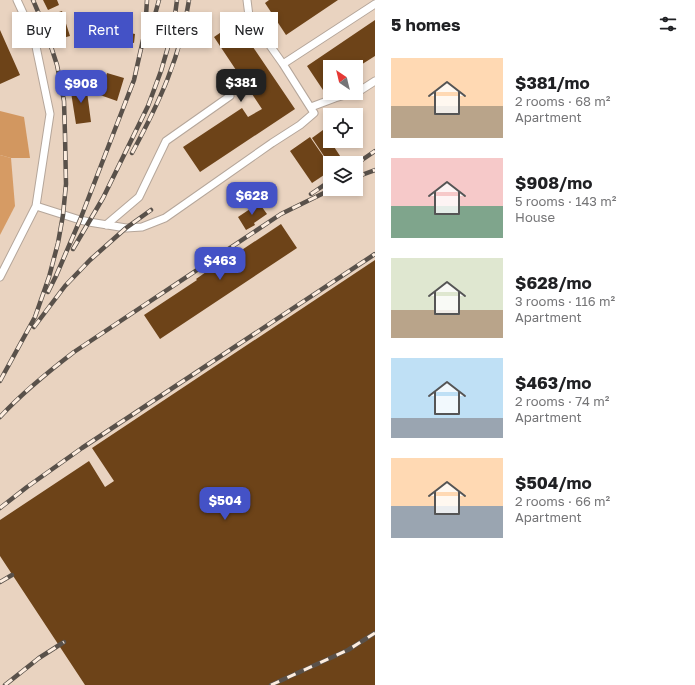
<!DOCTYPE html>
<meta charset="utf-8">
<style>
body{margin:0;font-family:"Golos Text",sans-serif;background:#f6f6f6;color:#202124;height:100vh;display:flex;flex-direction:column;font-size:15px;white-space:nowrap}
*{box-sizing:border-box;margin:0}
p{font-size:13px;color:#757577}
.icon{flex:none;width:22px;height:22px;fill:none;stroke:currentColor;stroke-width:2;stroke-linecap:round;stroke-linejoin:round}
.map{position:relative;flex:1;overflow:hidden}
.details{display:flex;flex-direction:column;background:#fff;width:320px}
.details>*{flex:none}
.hud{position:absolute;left:12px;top:12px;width:303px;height:36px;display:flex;gap:8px}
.needle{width:26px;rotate:325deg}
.controls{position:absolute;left:323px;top:60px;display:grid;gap:8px}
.controls a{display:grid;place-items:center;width:40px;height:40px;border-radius:0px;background:#fff;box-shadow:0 2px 6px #0003;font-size:20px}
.price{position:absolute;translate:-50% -34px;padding:0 9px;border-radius:8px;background:#4452c6;color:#fff;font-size:13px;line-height:26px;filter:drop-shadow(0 1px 2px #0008)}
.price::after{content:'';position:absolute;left:50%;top:24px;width:12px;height:9px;margin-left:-6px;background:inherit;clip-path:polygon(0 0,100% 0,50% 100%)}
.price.current{background:#222;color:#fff}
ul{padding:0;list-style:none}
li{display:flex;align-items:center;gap:12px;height:100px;padding:0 16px}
li span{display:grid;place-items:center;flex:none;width:112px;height:80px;border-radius:0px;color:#555}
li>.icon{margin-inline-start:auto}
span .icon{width:48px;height:48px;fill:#fffc;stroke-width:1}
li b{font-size:17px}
h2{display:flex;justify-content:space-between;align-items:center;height:48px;padding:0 16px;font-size:17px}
.tag{padding:0 14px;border-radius:0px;background:#fff;box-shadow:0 2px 6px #0003;font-size:14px;line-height:36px}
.tag.current{background:#4452c6;color:#fff}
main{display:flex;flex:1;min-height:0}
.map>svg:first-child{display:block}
</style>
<main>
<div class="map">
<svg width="375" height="685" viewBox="0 0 375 685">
<rect width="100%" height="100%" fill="#efdfd2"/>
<path fill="#e9d3c0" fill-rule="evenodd" d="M 0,0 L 375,0 L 375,685 L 0,685 ZM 330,67 L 356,67 L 356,93 L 330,93 ZM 330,115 L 356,115 L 356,141 L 330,141 ZM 330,163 L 356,163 L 356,189 L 330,189 Z"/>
<path fill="#d29760" d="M 0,111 L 24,117 L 30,158 L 11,158 L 0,155 Z"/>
<path fill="#d69b64" d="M 0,155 L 11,158 L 15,206 L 0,235 Z"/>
<path fill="#6d4318" d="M 43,0 L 57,0 L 59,5 L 48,10 Z
M 269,0 L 338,0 L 286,35 L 265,3 Z
M 62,11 L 70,36 L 59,39 L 50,15 Z
M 375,20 L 375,56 L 356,68 L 356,67 L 330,67 L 330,86 L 323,90 L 307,66 Z
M 236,22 L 295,109 L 200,172 L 183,147 L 242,108 L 248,117 L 262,109 L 214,37 Z
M 0,30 L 20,75 L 0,84 Z
M 121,31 L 135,34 L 134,43 L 120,40 Z
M 107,73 L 124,78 L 117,101 L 100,95 Z
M 86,84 L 91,122 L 76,124 L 70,86 Z
M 323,130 L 344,162 L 342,163 L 330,163 L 330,165 L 312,138 Z
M 310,137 L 330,166 L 330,171 L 312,183 L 290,151 Z
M 259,203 L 267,214 L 254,223 L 255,225 L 246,230 L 238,217 Z
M 281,224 L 297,248 L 160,339 L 144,315 L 197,280 L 196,279 L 206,272 L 207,273 Z
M 375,260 L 375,685 L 85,685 L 0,556 L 0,520 L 89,461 L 105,487 L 114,481 L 92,448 Z"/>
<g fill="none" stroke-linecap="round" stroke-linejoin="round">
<defs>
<path id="lane" d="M 247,0 L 249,16 L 283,64 L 375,4
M 356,92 L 361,90 L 375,81
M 311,107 L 335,98 L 352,93
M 36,206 L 80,220 L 89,222 L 126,228 L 142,227 L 165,218 L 272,143 L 300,125 L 314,113 L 283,64
M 106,225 L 139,197 L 166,141 L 230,96
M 0,277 L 36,206 L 50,114 L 34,37 L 17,0"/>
</defs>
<use href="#lane" stroke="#b5a69a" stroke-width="9"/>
<use href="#lane" stroke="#fff" stroke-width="7"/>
<defs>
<path id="rail" d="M 148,40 L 159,0
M 132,153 C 159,103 181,56 189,0
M 356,164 L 375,151
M 356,177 L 375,170
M 311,194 L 330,181
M 73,249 L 103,198 L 148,106 L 161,71 L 173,30 L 177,0
M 48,292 L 56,276 L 80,220 L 134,80 L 145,31 L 147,0
M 34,327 L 65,286 L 90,260 L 126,228 L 151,210
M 0,381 L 35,317 L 49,277 L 58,243 L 63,215 L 66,184 L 65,135 L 64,101 L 57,65 L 45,28 L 33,0
M 0,417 C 23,392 48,372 74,352 L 281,214 L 332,189
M 0,508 L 27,487 L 82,448 L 375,254
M 0,582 L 12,575
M 5,685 L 39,658 L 64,642
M 271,685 L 348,650 L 375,633"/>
</defs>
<use href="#rail" stroke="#59514a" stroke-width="4.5"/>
<use href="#rail" stroke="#fdeddf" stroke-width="3" stroke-dasharray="9" stroke-linecap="butt"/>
</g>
</svg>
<div class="controls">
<a><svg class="needle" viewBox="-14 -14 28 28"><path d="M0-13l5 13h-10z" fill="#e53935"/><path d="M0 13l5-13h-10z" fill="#757577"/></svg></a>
<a><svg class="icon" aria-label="locate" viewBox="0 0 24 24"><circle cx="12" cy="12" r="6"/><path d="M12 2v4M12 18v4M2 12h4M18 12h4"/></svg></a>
<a><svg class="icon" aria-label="layers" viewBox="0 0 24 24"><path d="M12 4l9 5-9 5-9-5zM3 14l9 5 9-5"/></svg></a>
</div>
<b class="price current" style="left:241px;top:103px">$381</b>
<b class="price" style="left:81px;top:104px">$908</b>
<b class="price" style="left:252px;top:216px">$628</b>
<b class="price" style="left:220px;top:281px">$463</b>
<b class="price" style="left:225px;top:521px">$504</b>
<div class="hud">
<a class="tag">Buy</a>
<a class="tag current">Rent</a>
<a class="tag">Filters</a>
<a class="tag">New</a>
</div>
</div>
<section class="details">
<h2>5 homes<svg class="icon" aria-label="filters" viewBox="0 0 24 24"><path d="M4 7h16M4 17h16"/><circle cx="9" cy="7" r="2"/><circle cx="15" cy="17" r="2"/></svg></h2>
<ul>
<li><span style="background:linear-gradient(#ffd9b3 60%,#b9a48a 0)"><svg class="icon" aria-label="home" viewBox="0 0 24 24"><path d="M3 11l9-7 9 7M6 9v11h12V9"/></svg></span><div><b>$381/mo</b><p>2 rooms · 68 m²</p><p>Apartment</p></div></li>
<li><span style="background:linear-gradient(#f6c9c9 60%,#7fa58c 0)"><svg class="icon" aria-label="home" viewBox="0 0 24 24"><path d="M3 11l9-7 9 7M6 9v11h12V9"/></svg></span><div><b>$908/mo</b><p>5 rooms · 143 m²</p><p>House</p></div></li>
<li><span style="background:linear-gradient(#dfe7d0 65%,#b9a48a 0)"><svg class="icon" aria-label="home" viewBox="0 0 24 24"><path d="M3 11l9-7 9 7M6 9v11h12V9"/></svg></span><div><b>$628/mo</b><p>3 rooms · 116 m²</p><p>Apartment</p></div></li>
<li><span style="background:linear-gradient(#bfe0f5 75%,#9aa5b1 0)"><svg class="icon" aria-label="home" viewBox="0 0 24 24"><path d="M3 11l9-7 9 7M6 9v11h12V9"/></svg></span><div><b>$463/mo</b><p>2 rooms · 74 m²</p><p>Apartment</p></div></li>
<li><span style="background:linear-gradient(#ffd9b3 60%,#9aa5b1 0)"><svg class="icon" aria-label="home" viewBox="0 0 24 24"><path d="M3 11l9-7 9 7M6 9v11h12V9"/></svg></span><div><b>$504/mo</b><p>2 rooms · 66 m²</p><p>Apartment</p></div></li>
</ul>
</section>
</main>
